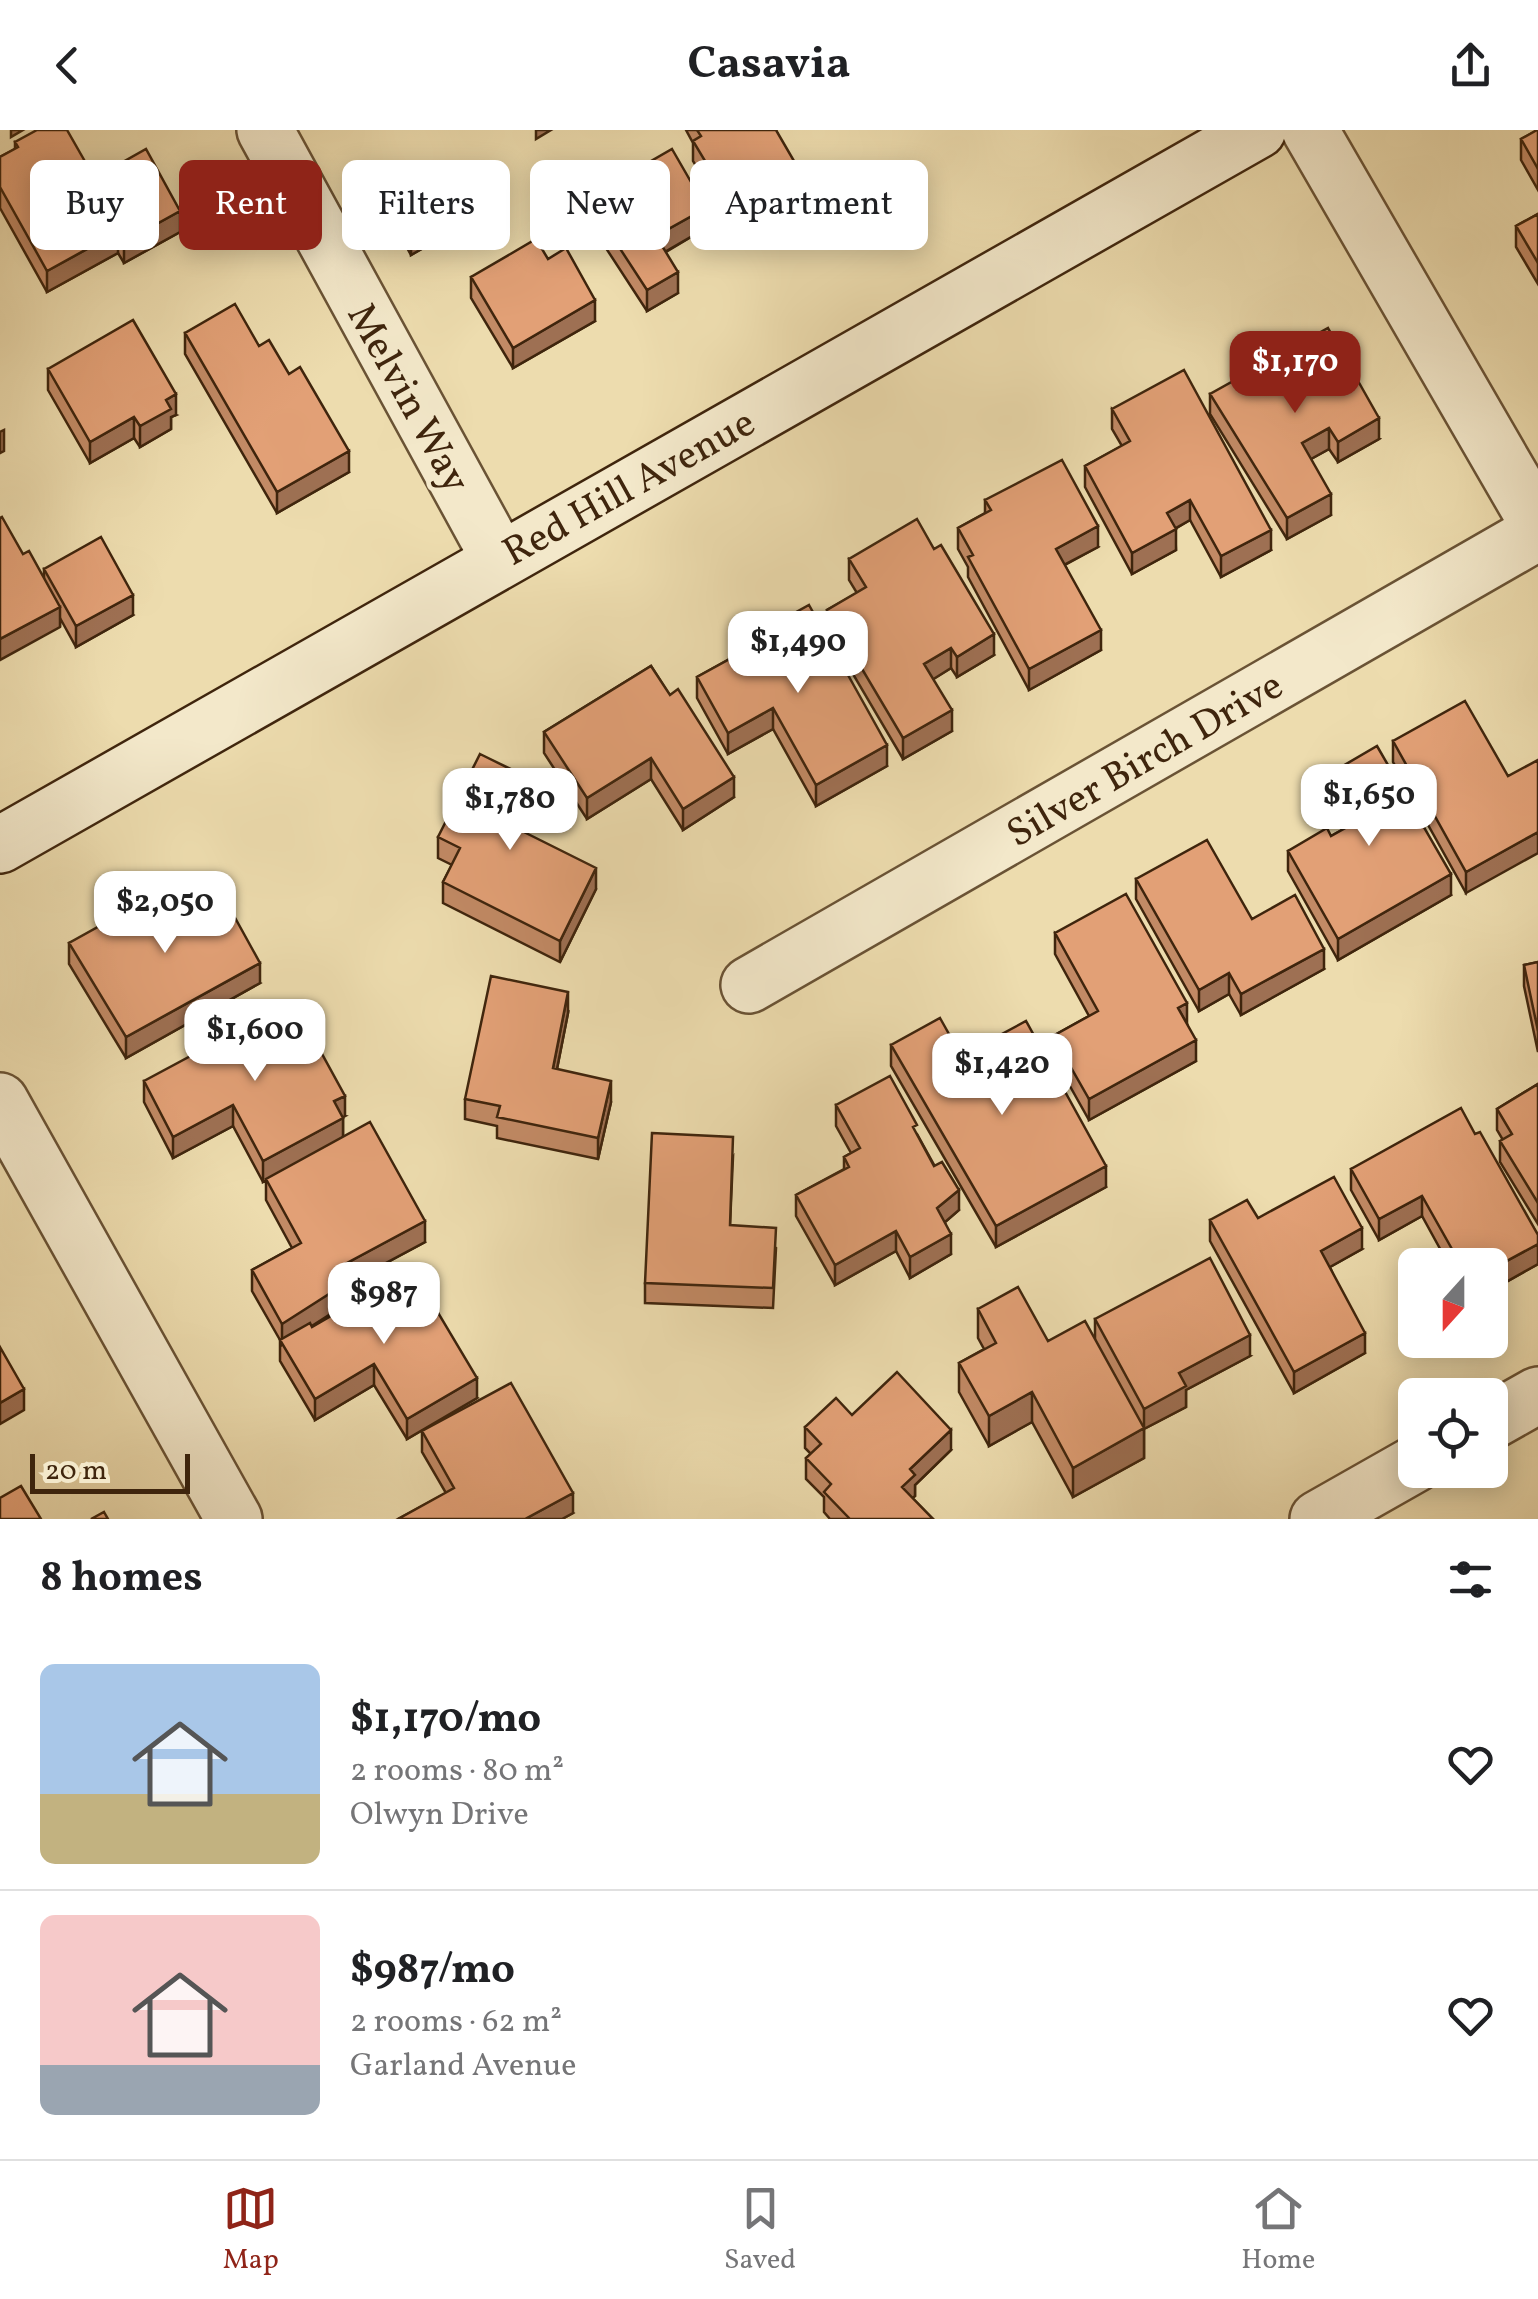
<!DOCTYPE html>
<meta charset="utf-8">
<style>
body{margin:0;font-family:Vollkorn,serif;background:#f6f6f6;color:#202124;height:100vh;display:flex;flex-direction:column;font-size:38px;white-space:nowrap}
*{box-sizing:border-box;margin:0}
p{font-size:32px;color:#757577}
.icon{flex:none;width:55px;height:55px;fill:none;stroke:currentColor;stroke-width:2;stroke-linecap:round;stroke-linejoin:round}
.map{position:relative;height:1389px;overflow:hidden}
.details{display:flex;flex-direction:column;background:#fff;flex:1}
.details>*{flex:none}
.banner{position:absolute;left:30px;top:30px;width:1000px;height:90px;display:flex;gap:20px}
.needle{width:65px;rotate:201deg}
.controls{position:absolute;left:1398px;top:1118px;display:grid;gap:20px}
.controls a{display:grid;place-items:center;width:110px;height:110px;border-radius:15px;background:#fff;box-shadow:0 5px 25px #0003;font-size:50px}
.scale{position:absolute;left:30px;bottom:25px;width:160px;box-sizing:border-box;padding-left:10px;border:5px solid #3f250d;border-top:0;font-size:28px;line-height:35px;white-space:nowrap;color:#3f250d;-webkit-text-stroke:8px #f3e8ca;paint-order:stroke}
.price{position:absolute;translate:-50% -85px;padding:0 22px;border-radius:20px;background:#fff;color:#222;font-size:32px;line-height:65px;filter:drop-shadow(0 2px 5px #0008)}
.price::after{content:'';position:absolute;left:50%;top:60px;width:30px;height:22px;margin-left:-15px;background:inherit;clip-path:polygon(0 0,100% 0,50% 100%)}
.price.selected{background:#8f2418;color:#fff}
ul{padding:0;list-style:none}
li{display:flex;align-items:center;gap:30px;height:250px;padding:0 40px}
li+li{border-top:2px solid #e0e0e0}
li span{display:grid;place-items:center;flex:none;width:280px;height:200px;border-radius:15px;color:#555}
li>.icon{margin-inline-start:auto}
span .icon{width:120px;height:120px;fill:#fffc;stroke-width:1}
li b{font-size:42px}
h2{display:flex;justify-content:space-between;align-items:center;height:120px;padding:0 40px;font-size:42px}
.tag{padding:0 35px;border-radius:15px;background:#fff;box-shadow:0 5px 25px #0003;font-size:35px;line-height:90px}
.tag.selected{background:#8f2418;color:#fff}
header{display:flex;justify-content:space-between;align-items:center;height:130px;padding:0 40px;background:#fff;font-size:45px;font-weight:700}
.tab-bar{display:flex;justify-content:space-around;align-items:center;height:140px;border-top:2px solid #e0e0e0;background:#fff;font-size:28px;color:#757577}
.tab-bar a{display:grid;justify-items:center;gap:5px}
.tab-bar .selected{color:#8f2418}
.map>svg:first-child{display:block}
</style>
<header><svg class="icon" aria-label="back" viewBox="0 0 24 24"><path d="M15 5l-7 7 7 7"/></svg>Casavia<svg class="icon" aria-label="share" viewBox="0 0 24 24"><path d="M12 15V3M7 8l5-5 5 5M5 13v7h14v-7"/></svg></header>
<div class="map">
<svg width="1538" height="1389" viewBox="0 0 1538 1389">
<rect width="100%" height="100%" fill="#eddcae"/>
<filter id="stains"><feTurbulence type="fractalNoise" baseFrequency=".002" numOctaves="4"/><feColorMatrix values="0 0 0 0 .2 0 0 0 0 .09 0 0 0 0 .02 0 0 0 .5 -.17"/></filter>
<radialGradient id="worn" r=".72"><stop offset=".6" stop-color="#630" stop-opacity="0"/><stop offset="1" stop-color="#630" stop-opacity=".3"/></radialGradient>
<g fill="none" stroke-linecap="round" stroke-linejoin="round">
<defs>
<path id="street" d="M 265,0 L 499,428
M 1310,0 L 1538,394
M 749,855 L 1538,402
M 0,971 L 234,1389
M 1490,1292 L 1538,1265
M 1318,1389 L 1415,1334"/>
<path id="secondary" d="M 0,715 L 1258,0"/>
</defs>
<use href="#street" stroke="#6a5335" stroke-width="60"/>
<use href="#secondary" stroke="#3f250d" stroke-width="60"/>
<use href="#street" stroke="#f3e8ca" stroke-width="55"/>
<use href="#secondary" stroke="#f3e8ca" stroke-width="55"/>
</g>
<path fill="#c28a65" stroke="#3f250d" stroke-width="2.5" d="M 686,0 L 776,0 L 801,64 L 735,102 L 693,31 L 693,13 Z
M 1538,0 L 1538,60 L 1521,30 L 1521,9 Z
M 15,12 L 87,47 L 89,51 L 180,102 L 124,133 L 118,123 L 47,162 L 0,78 L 0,27 L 15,19 Z
M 378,54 L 423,61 L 451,102 L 411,125 L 378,65 Z
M 587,68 L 706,98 L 666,122 L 678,163 L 647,181 L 587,89 Z
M 1538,84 L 1538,154 L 1516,117 L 1516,96 Z
M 548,129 L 595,191 L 513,238 L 471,168 L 471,147 Z
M 185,203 L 259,216 L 349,342 L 277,383 L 185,224 Z
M 48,239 L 176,285 L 171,287 L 171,299 L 140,317 L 134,308 L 90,333 L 48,260 Z
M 1210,264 L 1379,309 L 1338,332 L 1329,319 L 1311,329 L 1331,385 L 1287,409 L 1210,284 Z
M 1112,279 L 1271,420 L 1221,447 L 1190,390 L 1175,399 L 1176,420 L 1132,444 L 1085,357 L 1085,336 L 1122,316 L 1112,299 Z
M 985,370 L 1098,417 L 1065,435 L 1101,520 L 1029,560 L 968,447 L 968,437 L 958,419 L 958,398 L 985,383 Z
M 23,424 L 44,448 L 44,439 L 133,485 L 76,517 L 60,488 L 60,497 Z
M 849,429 L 994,525 L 957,547 L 951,538 L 933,549 L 952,601 L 903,629 L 827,500 L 827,480 L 857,463 L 849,450 Z
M 771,496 L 887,636 L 816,676 L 773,599 L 728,624 L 697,568 L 697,547 L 771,506 Z
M 651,536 L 734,667 L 683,700 L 651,649 L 587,689 L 544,623 L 544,602 Z
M 1393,611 L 1508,646 L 1466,763 L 1393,632 Z
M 1329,644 L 1451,765 L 1338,830 L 1288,741 L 1288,721 L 1331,706 L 1347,697 L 1329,664 Z
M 537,673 L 523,701 L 596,759 L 560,832 L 443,773 L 443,752 L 452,735 L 438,728 L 438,707 Z
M 1136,749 L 1252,789 L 1324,839 L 1241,885 L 1229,864 L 1199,881 L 1136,769 Z
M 128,792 L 260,853 L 126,928 L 69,834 L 69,813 Z
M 1055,803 L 1187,894 L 1196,931 L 1089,990 L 1053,926 L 1053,906 L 1089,886 L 1055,824 Z
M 1538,832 L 1538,922 L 1524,856 L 1524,835 Z
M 568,883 L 557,939 L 611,972 L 598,1029 L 497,1008 L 497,996 L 465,989 L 465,969 Z
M 987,912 L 1106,1057 L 996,1117 L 891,936 L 891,915 L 972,945 L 989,936 L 987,933 Z
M 144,951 L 345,986 L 343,987 L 343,1006 L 425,1112 L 343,1156 L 343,1176 L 312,1196 L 477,1268 L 407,1309 L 374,1255 L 315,1290 L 280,1231 L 280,1210 L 252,1161 L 252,1140 L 292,1118 L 266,1070 L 266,1050 L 263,1052 L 233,996 L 173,1028 L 144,972 Z
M 1538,954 L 1538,1094 L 1500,1032 L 1500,1011 L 1503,1010 L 1497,1000 L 1497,979 Z
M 836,975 L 917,1004 L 959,1080 L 945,1092 L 951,1124 L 910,1148 L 896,1121 L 835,1155 L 796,1086 L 796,1065 L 844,1039 L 844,1027 L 851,1023 L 836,996 Z
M 1475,1004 L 1538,1105 L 1538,1134 L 1490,1161 L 1490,1135 L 1449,1135 L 1422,1086 L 1379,1110 L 1351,1060 L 1351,1039 Z
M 733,1027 L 730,1095 L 776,1118 L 773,1178 L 645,1173 L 645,1153 Z
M 1258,1088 L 1362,1119 L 1330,1137 L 1365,1223 L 1294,1263 L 1210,1111 L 1210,1090 Z
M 978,1179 L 1048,1211 L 1095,1209 L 1095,1189 L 1250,1226 L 1186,1260 L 1186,1277 L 1144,1299 L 1144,1328 L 1073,1367 L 1032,1292 L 989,1316 L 959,1262 L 959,1233 L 984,1219 L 978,1208 Z
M 852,1285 L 951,1320 L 915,1355 L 915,1366 L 912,1368 L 933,1389 L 830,1389 L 824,1382 L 824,1367 L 806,1349 L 806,1328 L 811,1324 L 805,1318 L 805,1297 Z
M 422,1301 L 573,1383 L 562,1389 L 398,1389 L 446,1363 L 422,1322 Z"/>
<path fill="#9e7053" stroke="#3f250d" stroke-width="2.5" d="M 11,0 L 23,0 L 11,7 Z
M 536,0 L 551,0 L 536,9 Z
M 801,43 L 801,64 L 735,102 L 735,81 Z
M 706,78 L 706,98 L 656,127 L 656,106 Z
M 180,81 L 180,102 L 124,133 L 124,112 Z
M 451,91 L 451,102 L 411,125 L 411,114 Z
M 118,102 L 118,123 L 47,162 L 47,141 Z
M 678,142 L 678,163 L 647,181 L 647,160 Z
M 595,170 L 595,191 L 513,238 L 513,218 Z
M 176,264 L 176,285 L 171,287 L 171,299 L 140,317 L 140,296 L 166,270 Z
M 134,287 L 134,308 L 90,333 L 90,312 Z
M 1379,288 L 1379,309 L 1338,332 L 1338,312 Z
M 1329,298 L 1329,319 L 1302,334 L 1302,313 Z
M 4,300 L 4,321 L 0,323 L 0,302 Z
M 349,321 L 349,342 L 277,383 L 277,362 Z
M 1331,364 L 1331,385 L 1287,409 L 1287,388 Z
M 1190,370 L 1190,390 L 1167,403 L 1167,383 Z
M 1098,396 L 1098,417 L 1056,439 L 1056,419 Z
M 1176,399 L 1176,420 L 1132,444 L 1132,423 Z
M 1271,400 L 1271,420 L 1221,447 L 1221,426 Z
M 133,465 L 133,485 L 76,517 L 76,496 Z
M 60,477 L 60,497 L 0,530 L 0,509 Z
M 1101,500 L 1101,520 L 1029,560 L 1029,539 Z
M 994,504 L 994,525 L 957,547 L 957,527 Z
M 951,518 L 951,538 L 924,555 L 924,534 Z
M 773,578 L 773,599 L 728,624 L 728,603 Z
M 952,580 L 952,601 L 903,629 L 903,608 Z
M 887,615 L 887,636 L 816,676 L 816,655 Z
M 651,628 L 651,649 L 587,689 L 587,668 Z
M 734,647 L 734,667 L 683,700 L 683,679 Z
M 537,652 L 537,673 L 514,718 L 514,697 Z
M 1538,702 L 1538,723 L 1466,763 L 1466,742 Z
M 596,738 L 596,759 L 560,832 L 560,811 Z
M 1451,744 L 1451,765 L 1338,830 L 1338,809 Z
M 1324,819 L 1324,839 L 1241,885 L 1241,864 Z
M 260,833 L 260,853 L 126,928 L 126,907 Z
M 1229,843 L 1229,864 L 1199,881 L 1199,860 Z
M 568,862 L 568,883 L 553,959 L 553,938 Z
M 1187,873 L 1187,894 L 1178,878 Z
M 1196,910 L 1196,931 L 1089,990 L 1089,969 Z
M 611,951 L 611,972 L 598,1029 L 598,1008 Z
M 345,966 L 345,986 L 334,992 L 334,971 Z
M 233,975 L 233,996 L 173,1028 L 173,1007 Z
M 343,988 L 343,1009 L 263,1052 L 263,1031 Z
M 1106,1036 L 1106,1057 L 996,1117 L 996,1096 Z
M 959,1060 L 959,1080 L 937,1099 L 937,1078 Z
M 1422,1066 L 1422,1086 L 1379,1110 L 1379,1089 Z
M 425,1091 L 425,1112 L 343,1156 L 343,1176 L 282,1215 L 282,1194 L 334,1140 Z
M 1362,1098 L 1362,1119 L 1321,1142 L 1321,1121 Z
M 896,1101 L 896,1121 L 835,1155 L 835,1135 Z
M 951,1104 L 951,1124 L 910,1148 L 910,1127 Z
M 1538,1114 L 1538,1134 L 1490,1161 L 1490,1140 Z
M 1365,1203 L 1365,1223 L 1294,1263 L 1294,1242 Z
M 1250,1205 L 1250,1226 L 1186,1260 L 1186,1277 L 1144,1299 L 1144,1328 L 1073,1367 L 1073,1338 L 1144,1298 L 1144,1279 L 1179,1243 Z
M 374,1234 L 374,1255 L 315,1290 L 315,1269 Z
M 477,1248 L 477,1268 L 407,1309 L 407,1289 Z
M 24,1259 L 24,1280 L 0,1294 L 0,1273 Z
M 1032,1262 L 1032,1292 L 989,1316 L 989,1286 Z
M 951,1300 L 951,1320 L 915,1355 L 915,1366 L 902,1378 L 902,1357 L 910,1339 Z
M 573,1363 L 573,1383 L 562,1389 L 525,1389 Z"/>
<path fill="#e2a076" stroke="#3f250d" stroke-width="2.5" d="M 37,0 L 67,0 L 87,35 L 81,37 L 89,51 L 146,19 L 180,81 L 124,112 L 118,102 L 47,141 L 0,57 L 0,27 L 18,17 L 15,12 Z
M 697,0 L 776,0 L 801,43 L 735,81 L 693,11 L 701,6 Z
M 1537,0 L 1538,0 L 1538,39 L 1521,9 Z
M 672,19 L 706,78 L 656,106 L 678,142 L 647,160 L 587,68 Z
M 410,37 L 423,61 L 432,56 L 451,91 L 411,114 L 378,54 Z
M 1538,84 L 1538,133 L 1516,96 Z
M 536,109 L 548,129 L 566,118 L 595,170 L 513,218 L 471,147 Z
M 235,174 L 259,216 L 269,210 L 289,244 L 300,237 L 349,321 L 277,362 L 185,203 Z
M 133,190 L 176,264 L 166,270 L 171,279 L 140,296 L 134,287 L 90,312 L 48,239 Z
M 1328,198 L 1379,288 L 1338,312 L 1329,298 L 1302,313 L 1331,364 L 1287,388 L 1210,264 Z
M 1184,240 L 1271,400 L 1221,426 L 1190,370 L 1167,383 L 1176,399 L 1132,423 L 1085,336 L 1130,311 L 1112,279 Z
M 1062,330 L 1098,396 L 1056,419 L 1101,500 L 1029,539 L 968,427 L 973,425 L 958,398 L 991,380 L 985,370 Z
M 2,387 L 23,424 L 29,421 L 60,477 L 0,509 L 0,388 Z
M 917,389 L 934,419 L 941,415 L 994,504 L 957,527 L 951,518 L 924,534 L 952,580 L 903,608 L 827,480 L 866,457 L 849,429 Z
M 101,407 L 133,465 L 76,496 L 44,439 Z
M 809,475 L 887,615 L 816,655 L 773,578 L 728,603 L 697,547 L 775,504 L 771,496 Z
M 651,536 L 670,565 L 678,559 L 734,647 L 683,679 L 651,628 L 587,668 L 544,602 Z
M 1465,571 L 1508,646 L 1538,630 L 1538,702 L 1466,742 L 1393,611 Z
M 1377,616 L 1451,744 L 1338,809 L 1288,721 L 1327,698 L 1331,706 L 1356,692 L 1329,644 Z
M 480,624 L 537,652 L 514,697 L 596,738 L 560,811 L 443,752 L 460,718 L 438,707 Z
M 1207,710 L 1252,789 L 1295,765 L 1324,819 L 1241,864 L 1229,843 L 1199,860 L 1136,749 Z
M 212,746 L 260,833 L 126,907 L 69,813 L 123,783 L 128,792 Z
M 1126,764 L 1187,873 L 1178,878 L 1196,910 L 1089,969 L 1053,906 L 1098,881 L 1055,803 Z
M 1538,832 L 1538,901 L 1524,835 Z
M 491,846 L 568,862 L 553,938 L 611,951 L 598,1008 L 497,987 L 500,976 L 465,969 Z
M 293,871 L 345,966 L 334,971 L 343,988 L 263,1031 L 233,975 L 173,1007 L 144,951 Z
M 940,888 L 972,945 L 998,931 L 987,912 L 1026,891 L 1106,1036 L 996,1096 L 891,915 Z
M 890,946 L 917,995 L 913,997 L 934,1036 L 942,1032 L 959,1060 L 937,1078 L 951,1104 L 910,1127 L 896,1101 L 835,1135 L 796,1065 L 849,1037 L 844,1027 L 860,1018 L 836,975 Z
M 1538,954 L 1538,1073 L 1500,1011 L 1512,1004 L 1497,979 Z
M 1461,978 L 1475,1004 L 1480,1002 L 1538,1105 L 1538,1114 L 1490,1140 L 1490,1135 L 1461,1135 L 1422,1066 L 1379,1089 L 1351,1039 Z
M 370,992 L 425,1091 L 334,1140 L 343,1155 L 282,1194 L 252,1140 L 301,1113 L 266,1049 Z
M 652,1003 L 733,1007 L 730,1095 L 776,1098 L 773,1158 L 645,1153 Z
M 1334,1047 L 1362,1098 L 1321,1121 L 1365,1203 L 1294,1242 L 1210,1090 L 1247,1070 L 1258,1088 Z
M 1210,1128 L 1250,1205 L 1179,1243 L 1186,1256 L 1144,1279 L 1095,1189 Z
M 412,1139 L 477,1248 L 407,1289 L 374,1234 L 315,1269 L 280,1210 L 310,1193 L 312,1197 Z
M 1018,1157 L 1048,1211 L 1085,1191 L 1144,1298 L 1073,1338 L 1032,1262 L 989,1286 L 959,1233 L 996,1213 L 978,1179 Z
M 0,1217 L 24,1259 L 0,1273 Z
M 897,1242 L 951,1300 L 910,1339 L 915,1345 L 902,1357 L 933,1389 L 850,1389 L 824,1362 L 831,1354 L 806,1328 L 821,1314 L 805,1297 L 836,1268 L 852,1285 Z
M 511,1253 L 573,1363 L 525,1389 L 398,1389 L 454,1358 L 422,1301 Z
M 21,1356 L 41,1389 L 0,1389 L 0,1368 Z
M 104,1382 L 108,1389 L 91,1389 Z"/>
<g text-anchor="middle" stroke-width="9" stroke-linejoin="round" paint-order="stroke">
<g font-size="40" fill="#3f250d" stroke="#f3e8ca">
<text transform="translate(410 267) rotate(61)" y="14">Melvin Way</text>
<text transform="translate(628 356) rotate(-29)" y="14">Red Hill Avenue</text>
<text transform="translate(1144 628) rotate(-30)" y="14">Silver Birch Drive</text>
</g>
</g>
<rect width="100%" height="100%" filter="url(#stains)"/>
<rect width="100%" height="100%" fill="url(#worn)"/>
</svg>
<div class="controls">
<a><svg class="needle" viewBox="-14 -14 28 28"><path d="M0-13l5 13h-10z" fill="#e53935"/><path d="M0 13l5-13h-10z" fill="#757577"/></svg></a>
<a><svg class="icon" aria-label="locate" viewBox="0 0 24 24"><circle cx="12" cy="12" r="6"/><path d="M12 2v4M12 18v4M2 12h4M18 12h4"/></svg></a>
</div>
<div class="scale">20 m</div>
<b class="price selected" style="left:1295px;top:286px">$1,170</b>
<b class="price" style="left:798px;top:566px">$1,490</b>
<b class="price" style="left:1369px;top:719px">$1,650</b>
<b class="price" style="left:510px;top:723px">$1,780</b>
<b class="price" style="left:165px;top:826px">$2,050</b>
<b class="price" style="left:255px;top:954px">$1,600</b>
<b class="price" style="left:1002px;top:988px">$1,420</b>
<b class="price" style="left:384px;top:1217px">$987</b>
<div class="banner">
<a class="tag">Buy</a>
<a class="tag selected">Rent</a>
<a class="tag">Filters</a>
<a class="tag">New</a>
<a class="tag">Apartment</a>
</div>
</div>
<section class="details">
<h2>8 homes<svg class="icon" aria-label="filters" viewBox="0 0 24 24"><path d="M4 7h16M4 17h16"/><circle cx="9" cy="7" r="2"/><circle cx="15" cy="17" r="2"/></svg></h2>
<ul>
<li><span style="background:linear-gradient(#a9c7e8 65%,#c2b280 0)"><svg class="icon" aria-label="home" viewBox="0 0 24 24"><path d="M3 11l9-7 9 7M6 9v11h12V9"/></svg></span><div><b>$1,170/mo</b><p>2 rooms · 80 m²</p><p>Olwyn Drive</p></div><svg class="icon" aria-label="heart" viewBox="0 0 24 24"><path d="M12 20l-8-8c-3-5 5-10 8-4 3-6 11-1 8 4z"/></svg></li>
<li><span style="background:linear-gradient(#f6c9c9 75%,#9aa5b1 0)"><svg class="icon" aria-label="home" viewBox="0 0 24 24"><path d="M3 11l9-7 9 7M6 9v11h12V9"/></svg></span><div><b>$987/mo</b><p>2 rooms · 62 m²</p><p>Garland Avenue</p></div><svg class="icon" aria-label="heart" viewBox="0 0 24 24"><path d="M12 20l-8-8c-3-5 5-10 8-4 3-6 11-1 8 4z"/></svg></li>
</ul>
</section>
<nav class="tab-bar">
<a class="selected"><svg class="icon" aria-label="map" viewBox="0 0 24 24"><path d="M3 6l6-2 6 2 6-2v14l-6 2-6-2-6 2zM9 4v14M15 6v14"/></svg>Map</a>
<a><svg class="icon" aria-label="saved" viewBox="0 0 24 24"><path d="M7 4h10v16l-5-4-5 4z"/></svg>Saved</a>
<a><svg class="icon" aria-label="home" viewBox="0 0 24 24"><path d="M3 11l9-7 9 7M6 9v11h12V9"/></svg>Home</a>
</nav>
